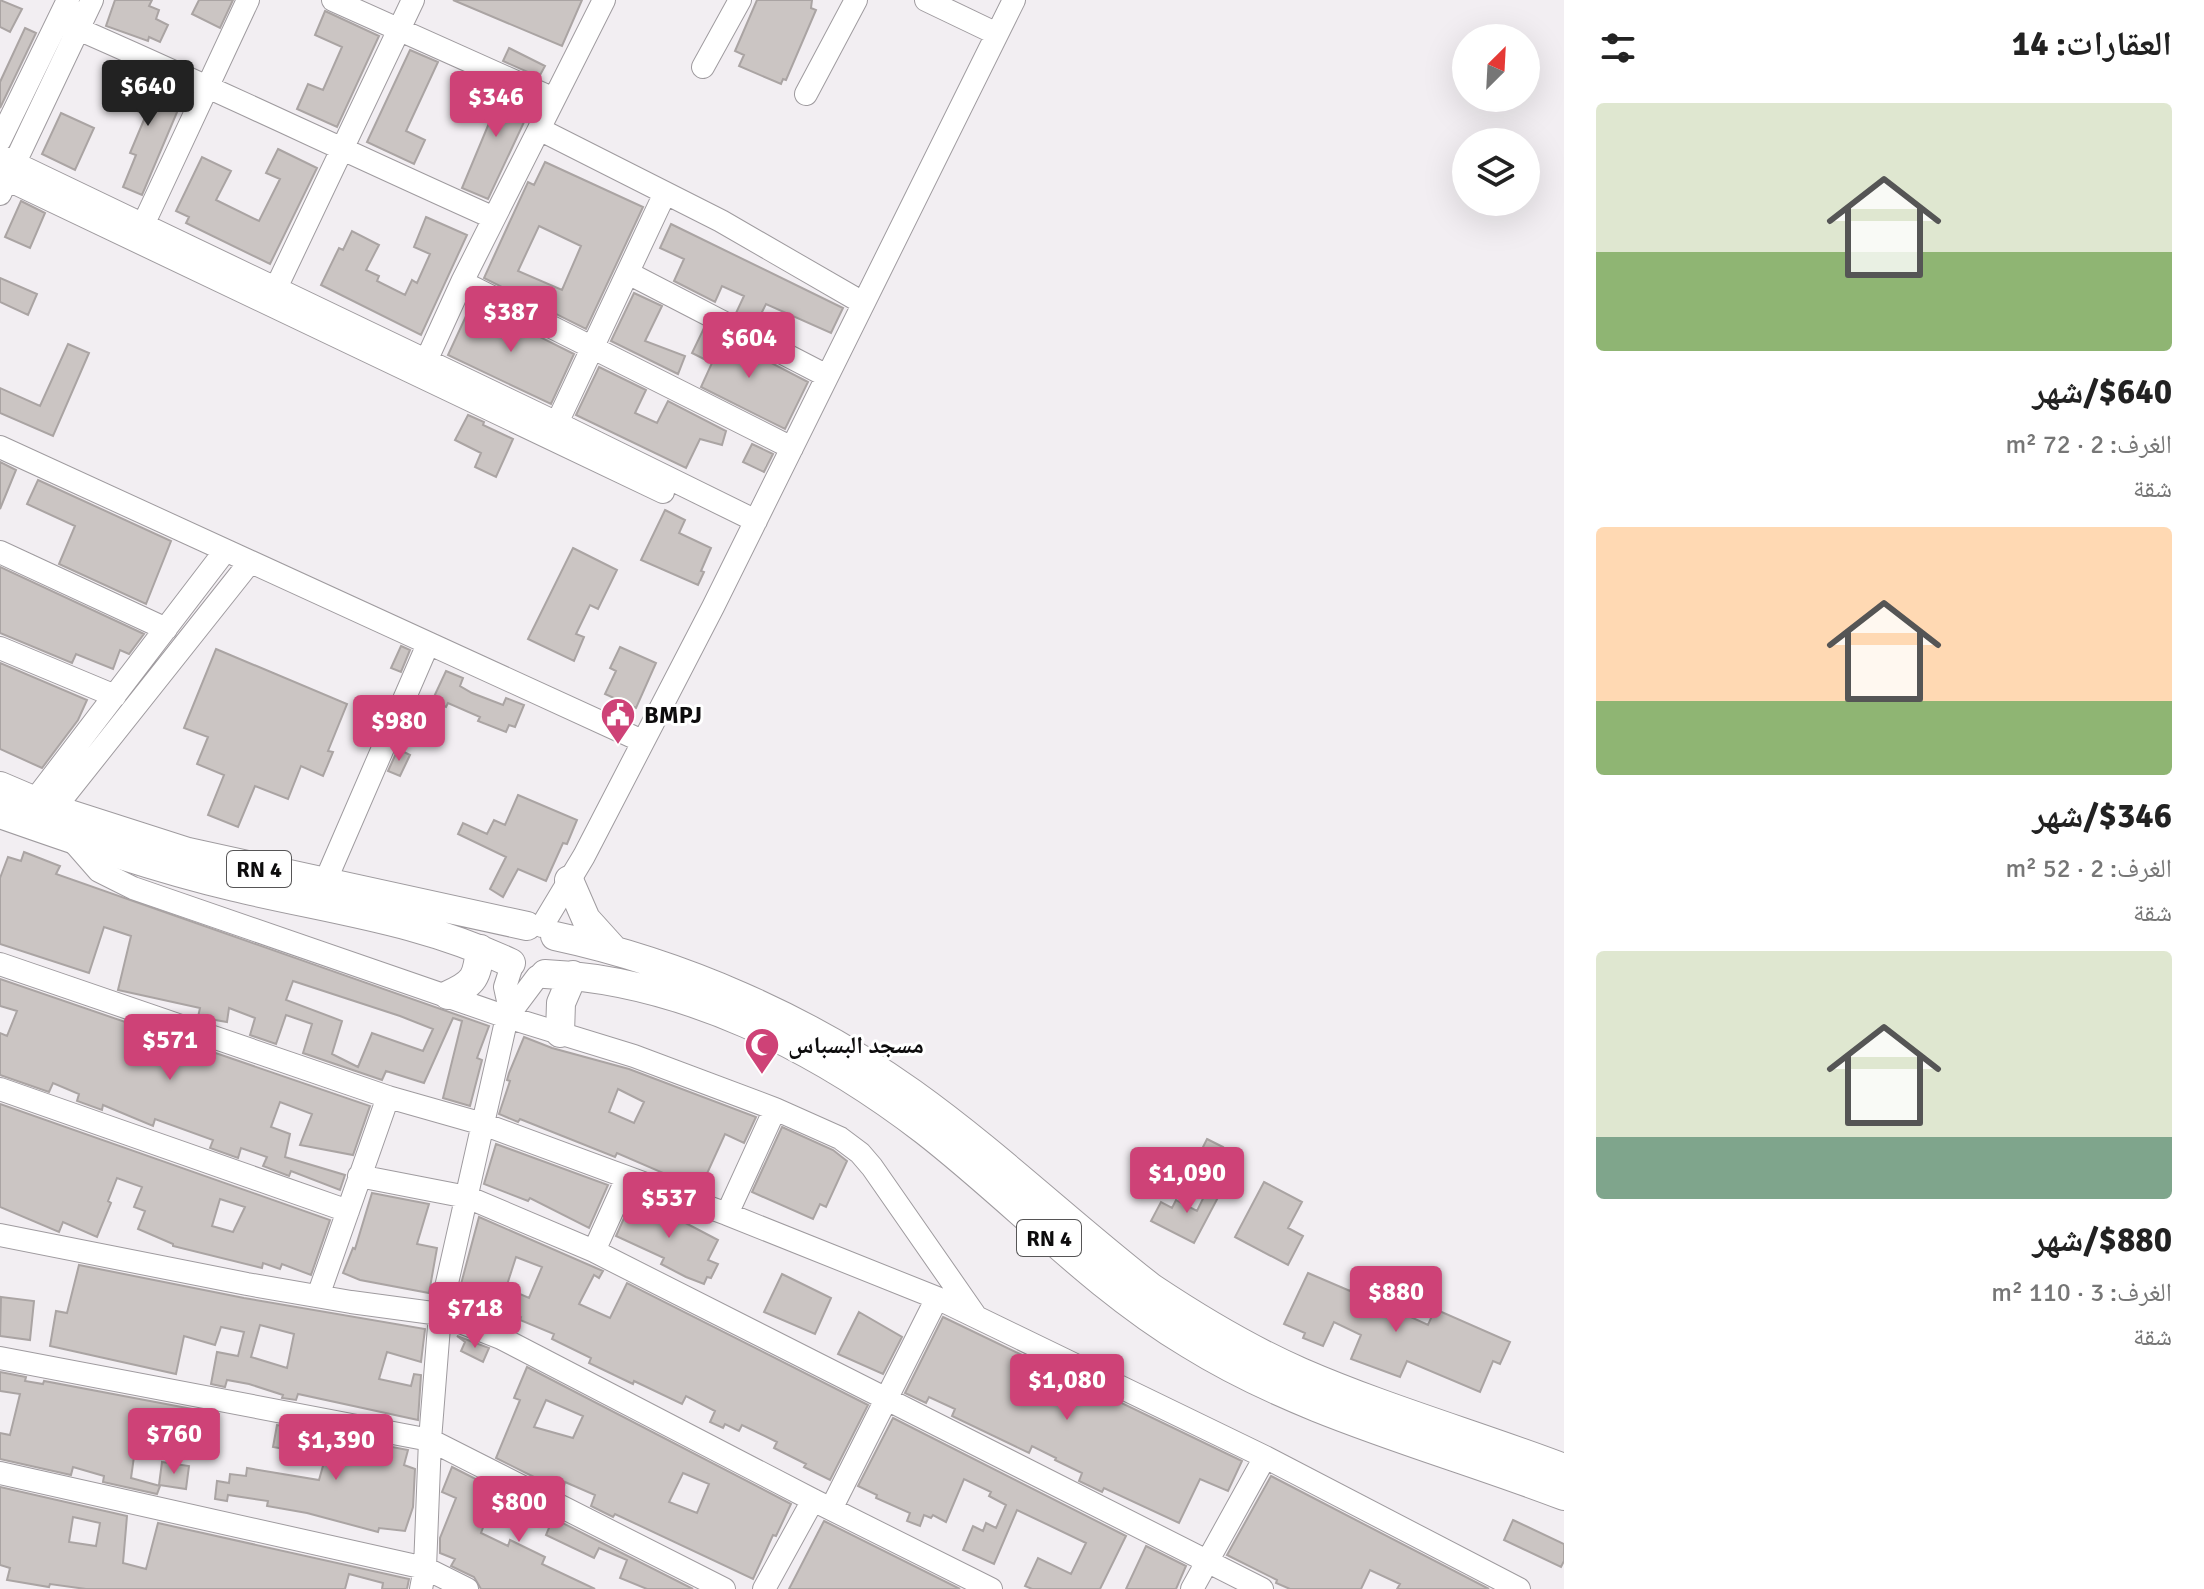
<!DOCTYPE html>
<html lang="ar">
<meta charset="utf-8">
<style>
body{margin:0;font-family:Signika,"Noto Naskh Arabic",sans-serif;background:#f6f6f6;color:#222;direction:rtl;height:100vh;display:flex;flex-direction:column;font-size:30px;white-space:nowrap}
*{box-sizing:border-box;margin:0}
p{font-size:26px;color:#767676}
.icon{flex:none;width:44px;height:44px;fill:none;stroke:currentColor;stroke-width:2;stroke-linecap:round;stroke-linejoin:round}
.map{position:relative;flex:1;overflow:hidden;direction:ltr}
.drawer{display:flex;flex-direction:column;background:#fff;width:640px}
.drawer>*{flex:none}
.needle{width:52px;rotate:24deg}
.fabs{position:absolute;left:1452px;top:24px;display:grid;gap:16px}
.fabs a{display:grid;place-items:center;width:88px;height:88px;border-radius:50%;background:#fff;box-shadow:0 8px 32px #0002;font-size:40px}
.price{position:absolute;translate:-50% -68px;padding:0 18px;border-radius:8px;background:#ce4277;color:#fff;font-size:26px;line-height:52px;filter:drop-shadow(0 2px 4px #0008)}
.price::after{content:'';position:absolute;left:50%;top:48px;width:24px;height:18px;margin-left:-12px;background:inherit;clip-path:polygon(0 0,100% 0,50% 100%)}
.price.active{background:#222;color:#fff}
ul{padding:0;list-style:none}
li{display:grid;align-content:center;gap:16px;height:424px;padding:0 32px}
li span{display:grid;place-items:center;height:248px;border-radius:8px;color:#555}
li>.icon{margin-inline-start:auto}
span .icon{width:144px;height:144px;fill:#fffc;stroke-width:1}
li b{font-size:34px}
h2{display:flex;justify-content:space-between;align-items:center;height:96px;padding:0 32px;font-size:34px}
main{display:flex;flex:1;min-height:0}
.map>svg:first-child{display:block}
</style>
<main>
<section class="drawer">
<h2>العقارات: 14<svg class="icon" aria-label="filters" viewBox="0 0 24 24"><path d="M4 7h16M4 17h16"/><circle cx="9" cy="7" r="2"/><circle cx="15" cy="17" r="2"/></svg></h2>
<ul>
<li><span style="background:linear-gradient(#dfe7d0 60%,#8fb573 0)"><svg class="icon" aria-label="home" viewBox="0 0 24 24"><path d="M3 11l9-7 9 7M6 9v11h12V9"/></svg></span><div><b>$640/شهر</b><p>الغرف: 2 · 72 m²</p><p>شقة</p></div></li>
<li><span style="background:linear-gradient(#ffd9b3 70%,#8fb573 0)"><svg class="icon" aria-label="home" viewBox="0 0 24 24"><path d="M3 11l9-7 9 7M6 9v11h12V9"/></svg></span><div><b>$346/شهر</b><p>الغرف: 2 · 52 m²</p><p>شقة</p></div></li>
<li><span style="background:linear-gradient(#dfe7d0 75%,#7fa58c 0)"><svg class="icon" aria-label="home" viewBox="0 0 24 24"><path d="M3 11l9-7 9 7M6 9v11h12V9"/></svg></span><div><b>$880/شهر</b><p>الغرف: 3 · 110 m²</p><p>شقة</p></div></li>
</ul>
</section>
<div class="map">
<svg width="1564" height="1589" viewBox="0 0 1564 1589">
<rect width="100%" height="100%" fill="#f2eef2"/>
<path fill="#cbc5c3" stroke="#aaa4a3" stroke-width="2" fill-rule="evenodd" d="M 0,0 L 22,9 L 10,32 L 0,27 Z
M 115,0 L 152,0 L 149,6 L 159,10 L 156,19 L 168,25 L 160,42 L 149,37 L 148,41 L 106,26 Z
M 199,0 L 233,0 L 220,28 L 192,14 Z
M 453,0 L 582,0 L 562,46 Z
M 757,0 L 812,0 L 811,8 L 816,10 L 786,80 L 783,79 L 781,84 L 739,66 L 744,55 L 735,51 Z
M 325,11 L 379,36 L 337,127 L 297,109 L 308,84 L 323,90 L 342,47 L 315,35 Z
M 25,28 L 36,33 L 0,108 L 0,82 Z
M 509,48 L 545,66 L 539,77 L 503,61 Z
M 410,50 L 438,62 L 406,131 L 425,140 L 414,164 L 367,142 Z
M 129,76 L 183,98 L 142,195 L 123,187 L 136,155 L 130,153 L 146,115 L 118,102 Z
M 487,84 L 532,105 L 488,199 L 462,188 L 492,116 L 477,110 Z
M 61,113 L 94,128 L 75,170 L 42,154 Z
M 278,149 L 317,168 L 270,264 L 186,223 L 189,217 L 176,211 L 202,157 L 231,171 L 216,200 L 259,221 L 280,179 L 266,173 Z
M 545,162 L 643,207 L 586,329 L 484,278 L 528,182 L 534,185 ZM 539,226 L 581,246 L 562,290 L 518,271 Z
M 21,201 L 45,213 L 30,248 L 5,237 Z
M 426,217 L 467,235 L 421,335 L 321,285 L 339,248 L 343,250 L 352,231 L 379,245 L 366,270 L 379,276 L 377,281 L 405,295 L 412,280 L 417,283 L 430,254 L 414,247 Z
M 671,224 L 843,308 L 831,333 L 766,304 L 756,324 L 736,313 L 744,296 L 722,286 L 715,302 L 674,281 L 684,259 L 660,248 Z
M 0,278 L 37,294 L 28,315 L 0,302 Z
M 634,293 L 662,306 L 645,341 L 685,356 L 678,374 L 611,341 Z
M 472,303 L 574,354 L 551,404 L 448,355 Z
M 704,328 L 808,382 L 785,429 L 701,387 L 712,363 L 692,353 Z
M 68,344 L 89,353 L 53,436 L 0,413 L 0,388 L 40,406 Z
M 599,367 L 646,390 L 635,413 L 657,423 L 668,401 L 726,431 L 722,445 L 700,439 L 686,468 L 576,415 Z
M 468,415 L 484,422 L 483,425 L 513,439 L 496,477 L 475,467 L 481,453 L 455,440 Z
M 752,444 L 773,454 L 764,472 L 743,462 Z
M 0,462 L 16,470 L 0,509 Z
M 38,480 L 171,541 L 146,604 L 59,564 L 75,526 L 27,504 Z
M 665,510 L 685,520 L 679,533 L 711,548 L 701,571 L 704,572 L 698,585 L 641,560 Z
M 573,548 L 617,570 L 598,609 L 590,605 L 576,634 L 584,637 L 574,661 L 528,639 Z
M 0,567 L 144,634 L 129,654 L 120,650 L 113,669 L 76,654 L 72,663 L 0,633 Z
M 401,646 L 410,650 L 401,672 L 391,668 Z
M 620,647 L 656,663 L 636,708 L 605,694 L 616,671 L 610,668 Z
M 216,649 L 347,704 L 328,751 L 333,752 L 323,776 L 301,766 L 288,799 L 255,786 L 238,827 L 208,815 L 224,775 L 197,764 L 208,737 L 184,728 Z
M 0,663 L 87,700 L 78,720 L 42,768 L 0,749 Z
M 446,671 L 463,678 L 460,686 L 472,693 L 503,705 L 506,698 L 524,705 L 515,727 L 509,725 L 506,732 L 478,721 L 480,717 L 448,703 L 446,707 L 432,701 Z
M 398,749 L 410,755 L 400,776 L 388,771 Z
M 518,795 L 577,820 L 567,844 L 563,843 L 546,881 L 518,869 L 503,897 L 490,889 L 506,857 L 458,834 L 463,823 L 487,834 L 494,820 L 505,825 Z
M 24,852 L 60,866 L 56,874 L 489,1026 L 477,1058 L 482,1060 L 470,1106 L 443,1098 L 462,1021 L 453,1018 L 424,1083 L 386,1071 L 382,1080 L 303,1053 L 312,1024 L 286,1015 L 276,1044 L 250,1035 L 255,1018 L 229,1008 L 227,1022 L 198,1017 L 200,1008 L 118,990 L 131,936 L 104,927 L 89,973 L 0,944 L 0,878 L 8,857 L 21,861 ZM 293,981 L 400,1016 L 433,1029 L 423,1051 L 372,1033 L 358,1067 L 332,1054 L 342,1021 L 286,1000 Z
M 0,979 L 370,1106 L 353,1155 L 300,1145 L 312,1114 L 280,1102 L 271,1127 L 290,1134 L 285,1157 L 345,1175 L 340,1190 L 291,1171 L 289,1176 L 263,1166 L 267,1157 L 241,1148 L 238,1158 L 210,1148 L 213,1140 L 155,1119 L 153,1126 L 103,1105 L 102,1110 L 77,1101 L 79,1094 L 53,1083 L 49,1092 L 0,1075 L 0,1033 L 7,1036 L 17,1011 L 0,1006 Z
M 524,1037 L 552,1048 L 629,1069 L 756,1117 L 744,1143 L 725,1134 L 700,1189 L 617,1153 L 615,1157 L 520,1119 L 518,1122 L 499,1114 L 510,1081 L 507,1080 L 509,1073 ZM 618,1089 L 644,1102 L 634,1123 L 609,1112 Z
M 0,1104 L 330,1220 L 311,1275 L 282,1264 L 280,1269 L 263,1263 L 262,1268 L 173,1246 L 173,1244 L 138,1229 L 145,1211 L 134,1207 L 142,1187 L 117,1178 L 108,1201 L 111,1203 L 97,1237 L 63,1222 L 59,1232 L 0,1207 ZM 220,1199 L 245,1207 L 233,1232 L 212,1226 Z
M 782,1127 L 833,1150 L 847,1161 L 826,1207 L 820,1204 L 813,1219 L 752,1192 Z
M 1207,1139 L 1223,1147 L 1216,1161 L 1200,1153 Z
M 496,1144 L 608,1185 L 589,1228 L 530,1198 L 528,1201 L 484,1184 Z
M 1211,1182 L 1223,1188 L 1194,1243 L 1151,1221 L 1161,1202 L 1172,1208 L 1176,1200 L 1197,1211 Z
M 1264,1182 L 1302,1202 L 1288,1228 L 1303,1236 L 1288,1265 L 1235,1237 Z
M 372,1193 L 429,1204 L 417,1244 L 437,1248 L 429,1293 L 360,1280 L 343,1273 L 353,1248 L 355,1249 Z
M 634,1196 L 718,1240 L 708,1260 L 718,1264 L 711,1278 L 707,1277 L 704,1284 L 686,1277 L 661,1264 L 664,1258 L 616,1236 Z
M 479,1217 L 603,1271 L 599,1278 L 594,1275 L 579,1304 L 610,1318 L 627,1283 L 868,1405 L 830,1480 L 804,1467 L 806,1464 L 774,1448 L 777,1442 L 742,1425 L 739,1431 L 725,1424 L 723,1428 L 710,1422 L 715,1411 L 686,1396 L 682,1404 L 634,1381 L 633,1384 L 589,1363 L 591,1358 L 552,1339 L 554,1334 L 520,1320 L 521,1317 L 476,1301 L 480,1290 L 461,1284 ZM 516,1257 L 542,1267 L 529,1298 L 506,1288 Z
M 79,1265 L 244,1298 L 425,1329 L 421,1362 L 387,1352 L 379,1379 L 411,1386 L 414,1374 L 421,1375 L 418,1420 L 298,1394 L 296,1400 L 282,1398 L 283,1395 L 249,1384 L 227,1380 L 225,1387 L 211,1384 L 217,1352 L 238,1356 L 244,1332 L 221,1327 L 215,1345 L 184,1336 L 176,1374 L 50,1346 L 56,1311 L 67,1313 ZM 260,1325 L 294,1334 L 287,1368 L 251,1357 Z
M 1308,1273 L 1350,1291 L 1353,1286 L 1369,1294 L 1367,1297 L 1428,1325 L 1435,1309 L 1510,1342 L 1500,1364 L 1493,1361 L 1480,1392 L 1407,1361 L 1400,1377 L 1351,1359 L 1361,1335 L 1334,1322 L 1323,1346 L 1303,1338 L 1305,1333 L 1284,1324 Z
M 782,1274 L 831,1298 L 815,1334 L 764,1312 Z
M 1,1297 L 34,1301 L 30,1340 L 0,1336 Z
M 859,1312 L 902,1337 L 883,1374 L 838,1354 Z
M 943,1317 L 1242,1461 L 1228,1491 L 1200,1479 L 1179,1523 L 1104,1488 L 1102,1492 L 1079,1481 L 1082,1473 L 1055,1460 L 1056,1458 L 1032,1446 L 1029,1453 L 952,1416 L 955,1409 L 929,1397 L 926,1403 L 905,1393 Z
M 457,1336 L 489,1348 L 483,1362 L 461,1351 L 465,1342 Z
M 527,1367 L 791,1504 L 776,1536 L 773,1535 L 753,1579 L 615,1514 L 613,1517 L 591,1506 L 595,1495 L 565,1482 L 564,1486 L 534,1477 L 496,1458 L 520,1400 L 514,1398 ZM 546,1400 L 583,1416 L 573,1438 L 534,1427 ZM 683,1473 L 709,1484 L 697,1513 L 669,1502 Z
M 0,1372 L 26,1377 L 25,1381 L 43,1384 L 44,1381 L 219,1414 L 216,1426 L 203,1423 L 199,1438 L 177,1433 L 174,1448 L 137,1435 L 131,1478 L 160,1486 L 157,1494 L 103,1482 L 104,1476 L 73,1467 L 71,1475 L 0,1459 L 0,1433 L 10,1435 L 20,1394 L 0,1391 Z
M 893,1418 L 1126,1536 L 1100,1589 L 1032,1589 L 1025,1586 L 1038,1558 L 1071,1574 L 1086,1543 L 1017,1510 L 994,1564 L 963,1550 L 973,1526 L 983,1531 L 986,1523 L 996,1528 L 1006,1505 L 989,1496 L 991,1492 L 964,1479 L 946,1522 L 933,1515 L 931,1518 L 924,1515 L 920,1526 L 907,1521 L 910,1513 L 876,1498 L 877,1495 L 858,1486 Z
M 277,1425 L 408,1450 L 404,1465 L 415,1469 L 413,1507 L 405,1531 L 379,1528 L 378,1532 L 307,1513 L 267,1506 L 268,1501 L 228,1495 L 227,1501 L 215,1499 L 217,1481 L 229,1483 L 230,1474 L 246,1476 L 247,1468 L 319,1480 L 326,1455 L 302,1446 L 301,1452 L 273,1447 Z
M 162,1462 L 189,1466 L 186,1489 L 159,1485 Z
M 452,1467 L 693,1589 L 647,1589 L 620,1578 L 627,1560 L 599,1548 L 594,1558 L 546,1535 L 551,1523 L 526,1511 L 520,1523 L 490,1509 L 481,1533 L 508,1546 L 510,1540 L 545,1557 L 542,1564 L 595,1589 L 481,1589 L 474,1577 L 451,1566 L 455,1559 L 440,1553 L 440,1538 L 456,1498 L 442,1492 Z
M 1271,1476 L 1489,1589 L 1397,1589 L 1400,1584 L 1370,1570 L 1361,1589 L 1290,1589 L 1276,1583 L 1277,1580 L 1227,1555 Z
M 0,1487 L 127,1516 L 123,1563 L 146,1569 L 158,1523 L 409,1579 L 407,1589 L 382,1589 L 383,1583 L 349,1574 L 345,1589 L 86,1589 L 50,1584 L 49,1587 L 7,1580 L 10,1568 L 0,1565 ZM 73,1517 L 100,1523 L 96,1546 L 69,1542 Z
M 1513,1520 L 1564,1544 L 1564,1561 L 1561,1567 L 1504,1540 Z
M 824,1521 L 960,1589 L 789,1589 Z
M 1146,1546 L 1186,1566 L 1176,1589 L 1126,1589 Z"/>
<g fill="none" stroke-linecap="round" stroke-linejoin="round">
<defs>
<path id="minor" d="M 333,0 L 554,99
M 926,0 L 997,34
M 78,29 C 218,90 355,156 494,218
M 703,67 L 740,0
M 806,94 L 856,0
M 539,129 L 721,221 L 863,303
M 0,140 L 68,0
M 0,156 L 557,423 L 756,521
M 0,176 L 663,492
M 0,194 L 92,0
M 143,225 L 248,0
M 628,273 L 827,376
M 462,282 L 792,448
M 276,288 L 413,0
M 421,372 L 462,282 L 604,0
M 557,423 L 665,193
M 0,447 L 642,741
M 0,552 L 166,629
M 0,648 L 115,696
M 34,801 L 225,551
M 54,809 L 250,562
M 71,839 L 99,871 L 133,888 L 507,1017 L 634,1056 L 775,1109 L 840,1138 L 860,1153 L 872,1167 L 975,1315
M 325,882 L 428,644
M 542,926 L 584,856 L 713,607 L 1014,0
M 0,964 L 388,1097 L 483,1124 L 727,1214 L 937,1298 L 1265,1457 L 1519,1589
M 510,1010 L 505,987 L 512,965
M 0,1089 L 348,1211
M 359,1176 L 467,1197 L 594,1251 L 1262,1589
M 727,1214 L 775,1109
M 0,1235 L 247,1284 L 351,1302 L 440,1314 L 501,1338 L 813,1500 L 991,1589
M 594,1251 L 627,1178
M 318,1296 L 388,1097
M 0,1358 L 430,1440 L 724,1589
M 0,1473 L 425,1568 L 467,1589
M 831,1509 L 937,1298
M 421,1589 L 425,1568 L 430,1440 L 440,1314 L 507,1017 L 537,977
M 764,1589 L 813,1500
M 1192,1589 L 1265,1457"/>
<path id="major" d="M 0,786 L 54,809 L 188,852 L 527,926
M 0,814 C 77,841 154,868 234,887 C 331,910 420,920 511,963
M 569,880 L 586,919 L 614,950
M 555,936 C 681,963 807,1018 912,1093 C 996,1153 1071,1225 1152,1288 C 1200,1320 1248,1349 1301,1372 C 1386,1409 1477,1435 1564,1468
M 545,974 C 683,980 817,1048 925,1131 C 1015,1201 1091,1285 1189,1344 C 1303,1415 1439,1448 1564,1496
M 448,995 C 475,983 477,977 480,949
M 560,1033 L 561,1003 L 573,975"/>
</defs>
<use href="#minor" stroke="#9f9b9f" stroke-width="24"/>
<use href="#major" stroke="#9f9b9f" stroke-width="30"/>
<use href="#minor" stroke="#fff" stroke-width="22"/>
<use href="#major" stroke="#fff" stroke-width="28"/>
</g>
<defs>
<symbol id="civic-pin" viewBox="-11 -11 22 30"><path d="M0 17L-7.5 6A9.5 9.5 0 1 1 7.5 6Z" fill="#ce4277" stroke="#fff"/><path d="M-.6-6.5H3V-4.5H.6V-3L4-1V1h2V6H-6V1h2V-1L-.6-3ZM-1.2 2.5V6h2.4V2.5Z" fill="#fff"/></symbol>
<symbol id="mosque-pin" viewBox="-11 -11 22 30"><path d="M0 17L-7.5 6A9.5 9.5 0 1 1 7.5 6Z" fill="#ce4277" stroke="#fff"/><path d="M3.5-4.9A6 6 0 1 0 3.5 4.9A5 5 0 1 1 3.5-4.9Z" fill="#fff"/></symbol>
</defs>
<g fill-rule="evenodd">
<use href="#civic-pin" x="598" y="695" width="40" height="54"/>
<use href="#mosque-pin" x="742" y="1025" width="40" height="54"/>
</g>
<g text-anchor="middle" stroke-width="6" stroke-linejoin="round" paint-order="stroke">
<g fill="#fff" stroke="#565556" stroke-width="2">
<rect x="227" y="851" width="64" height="36" rx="6"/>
<rect x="1017" y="1220" width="64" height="36" rx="6"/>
</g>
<g font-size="22" font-weight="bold" fill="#0d0c0d">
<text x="259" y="877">RN 4</text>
<text x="1049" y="1246">RN 4</text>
</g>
<g font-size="24" font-weight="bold" fill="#0d0c0d" stroke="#fff" text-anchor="start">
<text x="644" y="723">BMPJ</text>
<text x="788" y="1053">مسجد البسباس</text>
</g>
</g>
</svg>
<div class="fabs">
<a><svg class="needle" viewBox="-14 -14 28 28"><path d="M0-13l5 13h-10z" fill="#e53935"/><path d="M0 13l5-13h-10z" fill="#767676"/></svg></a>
<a><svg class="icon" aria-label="layers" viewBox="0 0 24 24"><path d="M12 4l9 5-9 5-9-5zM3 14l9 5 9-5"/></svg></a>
</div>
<b class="price active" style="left:148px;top:128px">$640</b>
<b class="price" style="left:496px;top:139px">$346</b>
<b class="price" style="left:511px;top:354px">$387</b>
<b class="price" style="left:749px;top:380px">$604</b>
<b class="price" style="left:399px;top:763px">$980</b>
<b class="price" style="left:170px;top:1082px">$571</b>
<b class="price" style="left:1187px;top:1215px">$1,090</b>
<b class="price" style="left:669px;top:1240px">$537</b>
<b class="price" style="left:1396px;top:1334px">$880</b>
<b class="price" style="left:475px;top:1350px">$718</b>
<b class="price" style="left:1067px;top:1422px">$1,080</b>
<b class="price" style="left:174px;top:1476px">$760</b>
<b class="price" style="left:336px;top:1482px">$1,390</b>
<b class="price" style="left:519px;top:1544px">$800</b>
</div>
</main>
